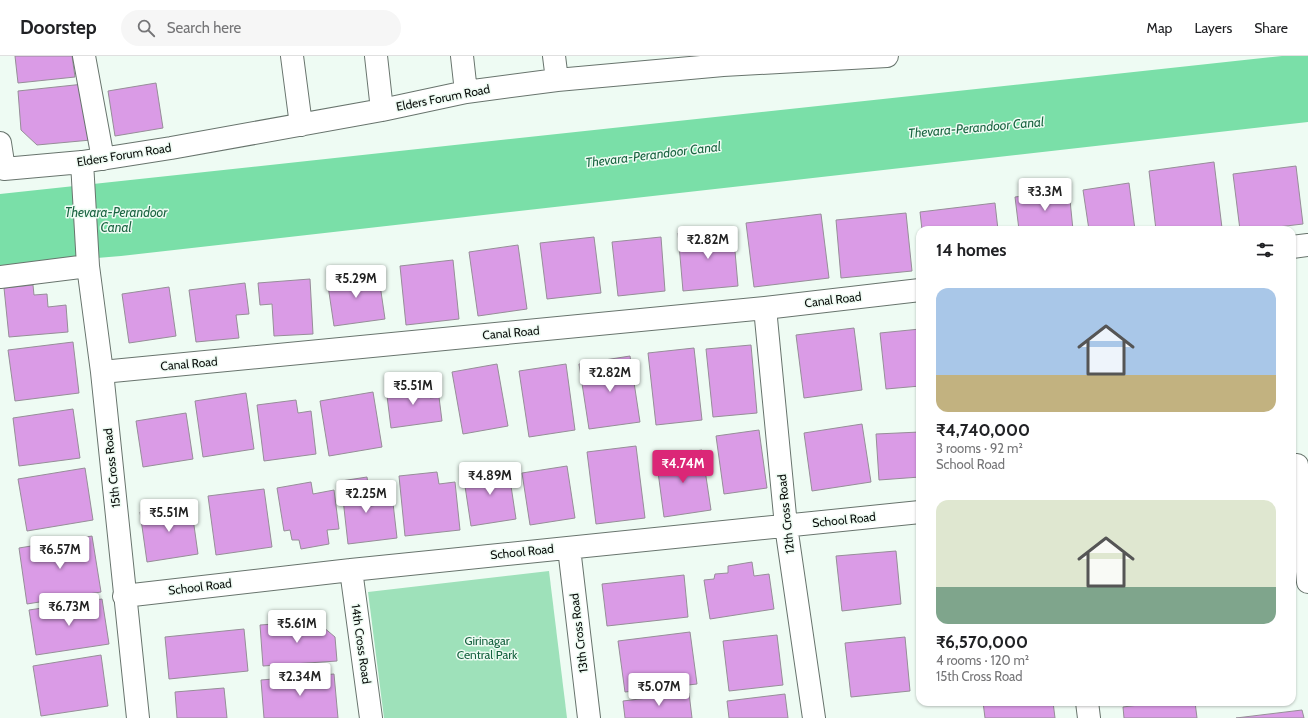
<!DOCTYPE html>
<meta charset="utf-8">
<style>
body{margin:0;font-family:Cabin,sans-serif;background:#f6f6f6;color:#202124;height:100vh;display:flex;flex-direction:column;font-size:15px;white-space:nowrap}
*{box-sizing:border-box;margin:0}
p{font-size:13px;color:#757577}
.icon{flex:none;width:22px;height:22px;fill:none;stroke:currentColor;stroke-width:2;stroke-linecap:round;stroke-linejoin:round}
.map{position:relative;flex:1;overflow:hidden}
.drawer{position:absolute;left:916px;top:170px;width:380px;height:480px;display:flex;flex-direction:column;background:#fff;border-radius:12px;box-shadow:0 1px 3px #0004}
.drawer>*{flex:none}
.price{position:absolute;translate:-50% -34px;padding:0 9px;border-radius:4px;background:#fff;color:#222;font-size:13px;line-height:26px;filter:drop-shadow(0 1px 2px #0008)}
.price::after{content:'';position:absolute;left:50%;top:24px;width:12px;height:9px;margin-left:-6px;background:inherit;clip-path:polygon(0 0,100% 0,50% 100%)}
.price.active{background:#db2777;color:#fff}
ul{padding:0;list-style:none}
li{display:grid;align-content:center;gap:8px;height:212px;padding:0 20px}
li span{display:grid;place-items:center;height:124px;border-radius:12px;color:#555}
li>.icon{margin-inline-start:auto}
span .icon{width:72px;height:72px;fill:#fffc;stroke-width:1}
li b{font-size:17px}
h2{display:flex;justify-content:space-between;align-items:center;height:48px;padding:0 20px;font-size:17px}
header{display:flex;align-items:center;gap:24px;box-sizing:border-box;height:56px;padding:0 20px;background:#fff;border-bottom:1px solid #e0e0e0}
header strong{font-size:19px}
nav{display:flex;gap:22px;margin-inline-start:auto;font-size:14px}
.search{width:280px;height:36px;background:#f6f6f6;display:flex;align-items:center;gap:10px;box-sizing:border-box;padding:0 14px;border-radius:22px;color:#757577;font-size:15px}
.map>svg:first-child{display:block}
</style>
<header>
<strong>Doorstep</strong>
<div class="search"><svg class="icon" aria-label="search" viewBox="0 0 24 24"><circle cx="10" cy="10" r="6"/><path d="M15 15l6 6"/></svg>Search here</div>
<nav><a>Map</a><a>Layers</a><a>Share</a></nav>
</header>
<div class="map">
<svg width="1308" height="662" viewBox="0 0 1308 662">
<rect width="100%" height="100%" fill="#eefbf3"/>
<path fill="#9ee1ba" d="M 549,515 L 567,662 L 384,662 L 368,536 Z"/>
<path fill="#7adfa8" d="M 1282,0 L 1308,0 L 1308,66 L 121,200 L 0,210 L 0,138 Z"/>
<path fill="#da9be6" stroke="#968e98" d="M 15,0 L 72,0 L 75,21 L 18,27 Z
M 156,27 L 163,72 L 115,80 L 108,35 Z
M 84,28 L 91,84 L 37,89 L 21,74 L 18,35 Z
M 1214,106 L 1222,172 L 1208,174 L 1156,174 L 1149,115 Z
M 1296,110 L 1303,168 L 1252,174 L 1240,174 L 1233,118 Z
M 1129,127 L 1135,174 L 1089,174 L 1083,134 Z
M 1069,134 L 1073,174 L 1019,174 L 1015,141 Z
M 995,147 L 998,174 L 922,174 L 920,156 Z
M 906,157 L 912,215 L 841,222 L 836,164 Z
M 821,158 L 829,222 L 754,231 L 746,167 Z
M 733,172 L 738,230 L 683,235 L 678,177 Z
M 594,181 L 601,237 L 547,243 L 540,187 Z
M 661,181 L 665,235 L 618,240 L 612,186 Z
M 518,189 L 527,253 L 478,260 L 469,196 Z
M 453,204 L 459,263 L 406,269 L 400,210 Z
M 378,215 L 385,263 L 334,270 L 327,223 Z
M 310,223 L 313,278 L 274,280 L 272,248 L 260,249 L 258,227 Z
M 245,227 L 249,258 L 236,259 L 239,282 L 196,286 L 189,234 Z
M 33,229 L 34,239 L 47,238 L 48,251 L 66,249 L 68,276 L 9,281 L 4,232 Z
M 169,231 L 176,280 L 129,287 L 122,238 Z
M 854,272 L 862,334 L 804,342 L 796,279 Z
M 920,273 L 920,330 L 886,333 L 880,277 Z
M 73,286 L 79,337 L 15,345 L 8,294 Z
M 751,289 L 757,357 L 713,361 L 706,293 Z
M 694,292 L 702,364 L 656,369 L 648,297 Z
M 630,300 L 640,366 L 589,373 L 579,308 Z
M 497,308 L 508,370 L 463,378 L 452,316 Z
M 566,308 L 575,374 L 529,381 L 519,315 Z
M 428,326 L 430,342 L 439,341 L 442,365 L 391,372 L 386,332 Z
M 373,336 L 382,391 L 329,400 L 320,345 Z
M 246,337 L 254,393 L 203,401 L 195,345 Z
M 296,344 L 298,357 L 311,355 L 316,398 L 264,405 L 257,349 Z
M 73,353 L 80,402 L 19,410 L 13,362 Z
M 186,357 L 193,403 L 143,411 L 136,365 Z
M 862,368 L 871,426 L 812,435 L 804,377 Z
M 759,374 L 767,432 L 724,438 L 716,380 Z
M 920,376 L 920,421 L 879,424 L 876,378 Z
M 636,390 L 645,462 L 596,468 L 587,396 Z
M 702,394 L 711,454 L 664,461 L 656,401 Z
M 508,410 L 516,463 L 471,470 L 463,417 Z
M 567,410 L 575,462 L 530,469 L 522,417 Z
M 85,412 L 93,464 L 27,475 L 18,423 Z
M 437,416 L 439,428 L 455,426 L 460,474 L 405,480 L 399,420 Z
M 367,421 L 371,450 L 393,447 L 397,482 L 348,488 L 341,425 Z
M 311,426 L 313,438 L 334,434 L 339,473 L 327,474 L 329,488 L 301,493 L 299,484 L 292,484 L 290,474 L 284,475 L 277,432 Z
M 264,433 L 272,491 L 216,499 L 208,440 Z
M 191,448 L 198,498 L 147,506 L 140,456 Z
M 92,480 L 101,536 L 27,548 L 19,492 Z
M 896,495 L 901,548 L 842,555 L 836,500 Z
M 752,506 L 754,520 L 769,518 L 774,553 L 710,563 L 704,524 L 714,523 L 715,518 L 728,517 L 728,510 Z
M 684,519 L 688,561 L 607,570 L 602,528 Z
M 102,543 L 109,588 L 36,599 L 29,554 Z
M 316,565 L 335,581 L 337,605 L 263,610 L 260,569 Z
M 244,573 L 248,615 L 169,623 L 165,581 Z
M 690,576 L 697,628 L 625,636 L 618,585 Z
M 777,579 L 783,629 L 729,635 L 723,585 Z
M 905,581 L 910,635 L 851,641 L 845,587 Z
M 101,599 L 108,650 L 41,660 L 33,610 Z
M 334,618 L 338,662 L 264,662 L 261,624 Z
M 224,632 L 227,662 L 177,662 L 175,636 Z
M 689,637 L 692,662 L 625,662 L 623,645 Z
M 785,638 L 788,662 L 729,662 L 727,645 Z
M 983,646 L 1053,646 L 1055,662 L 985,662 Z
M 1162,646 L 1195,646 L 1197,662 L 1124,662 L 1123,651 Z
M 1302,654 L 1304,662 L 1236,662 Z"/>
<g fill="none" stroke-linecap="round" stroke-linejoin="round">
<defs>
<path id="minor" d="M 84,0 L 103,103
M 292,0 L 301,69
M 376,0 L 382,54
M 462,0 L 466,36
M 554,0 L 557,24
M 0,87 L 4,113 L 82,106 L 171,92 L 382,54 L 466,36 L 557,24 L 723,9 L 887,0
M 82,106 L 88,210 L 102,316 L 138,662
M 1292,191 L 1308,189
M 0,221 L 88,210
M 765,252 L 786,470 L 814,662
M 102,316 L 765,252 L 920,234
M 1297,409 L 1308,526
M 569,492 L 589,662
M 351,514 L 371,662
M 124,540 L 351,514 L 920,456
M 1087,646 L 1089,662"/>
</defs>
<use href="#minor" stroke="#68746d" stroke-width="24"/>
<use href="#minor" stroke="#fff" stroke-width="22"/>
</g>
<g text-anchor="middle" stroke-width="3" stroke-linejoin="round" paint-order="stroke">
<g font-size="12" fill="#0b0f0c" stroke="#eefbf3">
<text transform="translate(443 42) rotate(-11)" y="4">Elders Forum Road</text>
<text transform="translate(124 99) rotate(-9)" y="4">Elders Forum Road</text>
<text transform="translate(833 244) rotate(-7)" y="4">Canal Road</text>
<text transform="translate(511 277) rotate(-5)" y="4">Canal Road</text>
<text transform="translate(189 308) rotate(-5)" y="4">Canal Road</text>
<text transform="translate(112 412) rotate(-96)" y="4">15th Cross Road</text>
<text transform="translate(786 458) rotate(-96)" y="4">12th Cross Road</text>
<text transform="translate(844 464) rotate(-6)" y="4">School Road</text>
<text transform="translate(522 496) rotate(-6)" y="4">School Road</text>
<text transform="translate(200 531) rotate(-7)" y="4">School Road</text>
<text transform="translate(579 577) rotate(-97)" y="4">13th Cross Road</text>
<text transform="translate(361 588) rotate(82)" y="4">14th Cross Road</text>
</g>
<g font-size="12" fill="#15613e" stroke="#eefbf3">
<text x="487" y="589">Girinagar<tspan x="487" dy="14">Central Park</tspan></text>
</g>
<g font-size="13" font-style="italic" fill="#1b6542" stroke="#eefbf3">
<text transform="translate(976 71) rotate(-5)" y="5">Thevara-Perandoor Canal</text>
<text transform="translate(653 98) rotate(-7)" y="5">Thevara-Perandoor Canal</text>
<text x="116" y="161">Thevara-Perandoor<tspan x="116" dy="15">Canal</tspan></text>
</g>
</g>
</svg>
<b class="price" style="left:1045px;top:156px">₹3.3M</b>
<b class="price" style="left:708px;top:204px">₹2.82M</b>
<b class="price" style="left:356px;top:243px">₹5.29M</b>
<b class="price" style="left:610px;top:337px">₹2.82M</b>
<b class="price" style="left:413px;top:350px">₹5.51M</b>
<b class="price active" style="left:683px;top:428px">₹4.74M</b>
<b class="price" style="left:490px;top:440px">₹4.89M</b>
<b class="price" style="left:366px;top:458px">₹2.25M</b>
<b class="price" style="left:169px;top:477px">₹5.51M</b>
<b class="price" style="left:60px;top:514px">₹6.57M</b>
<b class="price" style="left:69px;top:571px">₹6.73M</b>
<b class="price" style="left:297px;top:588px">₹5.61M</b>
<b class="price" style="left:300px;top:641px">₹2.34M</b>
<b class="price" style="left:659px;top:651px">₹5.07M</b>
<section class="drawer">
<h2>14 homes<svg class="icon" aria-label="filters" viewBox="0 0 24 24"><path d="M4 7h16M4 17h16"/><circle cx="9" cy="7" r="2"/><circle cx="15" cy="17" r="2"/></svg></h2>
<ul>
<li><span style="background:linear-gradient(#a9c7e8 70%,#c2b280 0)"><svg class="icon" aria-label="home" viewBox="0 0 24 24"><path d="M3 11l9-7 9 7M6 9v11h12V9"/></svg></span><div><b>₹4,740,000</b><p>3 rooms · 92 m²</p><p>School Road</p></div></li>
<li><span style="background:linear-gradient(#dfe7d0 70%,#7fa58c 0)"><svg class="icon" aria-label="home" viewBox="0 0 24 24"><path d="M3 11l9-7 9 7M6 9v11h12V9"/></svg></span><div><b>₹6,570,000</b><p>4 rooms · 120 m²</p><p>15th Cross Road</p></div></li>
</ul>
</section>
</div>
